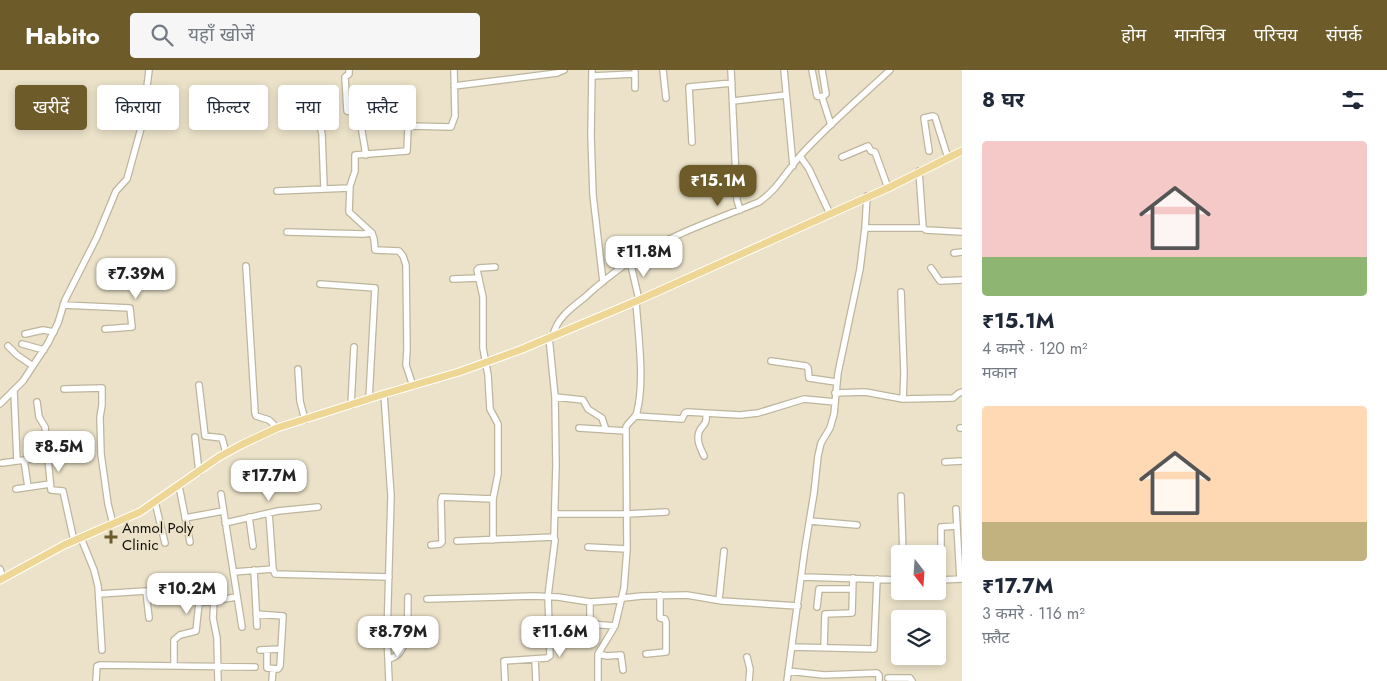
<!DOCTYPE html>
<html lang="hi">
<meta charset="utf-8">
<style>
body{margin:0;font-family:Jost,"Noto Sans Devanagari",sans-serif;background:#f6f6f7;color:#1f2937;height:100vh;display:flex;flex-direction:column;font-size:19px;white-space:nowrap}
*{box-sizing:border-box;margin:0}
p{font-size:16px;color:#747a83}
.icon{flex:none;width:28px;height:28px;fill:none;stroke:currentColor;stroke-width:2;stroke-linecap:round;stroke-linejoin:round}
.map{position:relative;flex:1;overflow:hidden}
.details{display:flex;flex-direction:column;background:#fff;width:425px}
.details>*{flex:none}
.guide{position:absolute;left:15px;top:15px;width:475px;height:45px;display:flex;gap:10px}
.needle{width:32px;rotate:163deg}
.buttons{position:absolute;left:891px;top:475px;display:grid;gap:10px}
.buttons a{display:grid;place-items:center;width:55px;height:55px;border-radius:5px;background:#fff;box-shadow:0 2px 8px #0003;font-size:25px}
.price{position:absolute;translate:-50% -42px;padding:0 11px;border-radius:10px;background:#fff;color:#222;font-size:16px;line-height:32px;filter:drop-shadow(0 1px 2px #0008)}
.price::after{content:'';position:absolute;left:50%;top:30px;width:15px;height:11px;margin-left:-8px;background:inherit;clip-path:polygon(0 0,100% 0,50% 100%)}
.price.active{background:#6d5b29;color:#fff}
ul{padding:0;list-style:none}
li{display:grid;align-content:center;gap:10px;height:265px;padding:0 20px}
li span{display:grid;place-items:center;height:155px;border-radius:5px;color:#555}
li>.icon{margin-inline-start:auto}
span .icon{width:90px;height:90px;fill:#fffc;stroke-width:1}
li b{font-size:21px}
h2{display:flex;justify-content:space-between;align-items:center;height:60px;padding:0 20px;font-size:21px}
.chip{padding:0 18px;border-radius:5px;background:#fff;box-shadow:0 2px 8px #0003;font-size:18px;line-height:45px}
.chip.active{background:#6d5b29;color:#fff}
header{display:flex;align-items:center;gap:30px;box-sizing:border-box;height:70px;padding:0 25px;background:#6d5b29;color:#fff}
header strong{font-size:24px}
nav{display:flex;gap:28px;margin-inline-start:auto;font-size:18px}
.search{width:350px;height:45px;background:#f6f6f7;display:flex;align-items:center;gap:12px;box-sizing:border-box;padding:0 18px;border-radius:5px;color:#747a83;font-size:19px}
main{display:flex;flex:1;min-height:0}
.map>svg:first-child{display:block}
</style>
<header>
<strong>Habito</strong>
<div class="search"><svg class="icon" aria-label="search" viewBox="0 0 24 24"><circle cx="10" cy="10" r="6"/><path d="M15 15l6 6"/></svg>यहाँ खोजें</div>
<nav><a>होम</a><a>मानचित्र</a><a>परिचय</a><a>संपर्क</a></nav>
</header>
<main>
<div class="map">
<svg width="962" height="611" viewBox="0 0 962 611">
<rect width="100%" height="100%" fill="#ebe2c9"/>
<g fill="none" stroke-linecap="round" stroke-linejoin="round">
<defs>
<path id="minor" d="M 349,0 L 349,4 L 345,7 L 347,41 L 359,44 L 366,85
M 592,0 L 591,66 L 593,125 L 603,212
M 663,0 L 666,28
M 731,0 L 737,130 L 740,140
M 784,0 L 793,96
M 812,0 L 817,26 L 822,27
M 822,0 L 826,24 L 822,27 L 831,55
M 592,6 L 635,4
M 454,16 L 557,3 L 564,0
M 635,18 L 635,2
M 733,31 L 786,25
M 284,46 L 313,40 L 317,42 L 322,64 L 324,118
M 692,72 L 689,17 L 732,13
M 929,81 L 924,48 L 933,46 L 935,47 L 948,88
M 800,86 L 809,99 L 830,144
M 842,87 L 868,76 L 871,81 L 875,82 L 888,118
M 919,101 L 923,158 L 926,160 L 962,162
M 277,121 L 350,118
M 865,158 L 923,158
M 287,162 L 363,164 L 372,163
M 954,183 L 962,182
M 630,191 L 639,230
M 246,196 L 255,343 L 256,346 L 269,350 L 277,358
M 931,198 L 940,211 L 962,210
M 453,209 L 479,208
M 320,214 L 375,218 L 369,329
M 901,222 L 904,303 L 903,329
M 63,235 L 130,238 L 132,257 L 105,259
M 25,264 L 43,260 L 54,262
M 553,266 C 556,249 571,238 584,228 C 598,215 613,203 629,192 C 669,165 715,150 759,132 C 777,120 786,102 800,86 C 828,55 860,28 890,0
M 549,267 L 555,327 L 583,330 L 588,339 L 602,348 L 606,360
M 22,274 L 44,280
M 8,276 L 17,285 L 33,296
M 771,291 L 806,296 L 808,298 L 809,308 L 836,312
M 298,299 L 300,331 L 305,350
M 199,315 L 205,366 L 222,368 L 226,383
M 413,316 L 406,295 L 407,279 L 406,195 L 403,186 L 399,181 L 375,180 L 374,169 L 372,163 L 349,142 L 350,116 L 355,101 L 355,85 L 407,81 L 408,57 L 410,56 L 451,57 L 455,46 L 454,0
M 64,319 L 102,318 L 102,335 L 100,347 L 101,384 L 108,434 L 113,454
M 14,321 L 17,391
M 835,323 L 865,322 L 903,329 L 953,328 L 959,323 L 962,322
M 384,324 L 391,426 L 387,566 L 389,611
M 37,332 L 39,347 L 45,357 L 51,420 L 63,421 L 74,471
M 0,334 L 23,311 L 48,273 L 58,253 L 65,230 L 97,167 L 116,121 L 127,109 L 143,51 L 149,0
M 351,335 L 354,277
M 636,346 L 682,349 L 685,343 L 687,342 L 740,345 L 758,343 L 804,329 L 835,332
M 579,358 L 626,361
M 960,358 L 962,358
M 195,367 L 199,402
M 704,386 C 701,379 696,371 699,362 C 703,353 707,356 706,344
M 24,390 L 28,417
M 945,392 L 962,391
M 2,393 L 47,387
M 179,416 L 190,472
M 16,419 L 50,414
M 221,424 L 242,557
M 901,426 L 903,484
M 155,432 L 165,473
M 956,439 L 960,509
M 269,443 L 273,499 L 275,504 L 389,507
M 555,444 L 627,444 L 666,442
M 249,447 L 253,476
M 185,448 L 223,441
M 810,451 L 857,455
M 225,453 L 278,441 L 318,437
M 81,468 L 94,500 L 98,516 L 102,580
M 493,470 L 493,429 L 498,404 L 498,354 L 490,339 L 488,305 L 483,278 L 483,227 L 477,200 L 479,198 L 495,197
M 457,471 L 554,467 L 556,395 L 555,327
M 431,475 L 440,474 L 442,472 L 441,431 L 442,427 L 493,429
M 588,477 L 627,479
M 0,499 L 3,508
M 254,500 L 257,556
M 234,502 L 273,499
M 801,507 L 900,510
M 939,510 L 962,509
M 941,510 L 941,457 L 957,456
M 99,524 L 146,521 L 149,548
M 427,529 L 533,526 L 558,527 L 590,532 L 590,554 L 615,556
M 719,530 L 724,481
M 214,531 L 213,548 L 217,568 L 218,611
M 590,532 L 619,530 L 623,528 L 642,526 L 687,525 L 722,531 L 798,536
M 817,537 L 819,519 L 852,519
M 256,544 L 283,546 L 280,596 L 278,599 L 267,598 L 267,580
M 574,554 L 590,554
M 792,577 L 874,579 L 877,509
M 824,578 L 825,544 L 852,543 L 853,508
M 260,580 L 281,579
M 598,584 L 607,586 L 621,585 L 623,600
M 646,584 L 666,582 L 666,552 L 665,549 L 660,548 L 660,525
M 747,587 L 750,599 L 749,611
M 388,589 C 412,585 407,547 408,527
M 535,589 L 536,611
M 174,596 L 174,570 L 180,565 L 196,561 L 199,533 L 237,527
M 788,601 L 824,605 L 877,603 L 879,605 L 879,611
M 888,608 L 910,608 L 912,611
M 96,611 L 97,596 L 100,595 L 255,597
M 272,611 L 273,599
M 505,611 L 504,591 L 547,588 L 550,586 L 548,526 L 555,470 L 554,467
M 598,611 L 598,584 L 615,556 L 624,518 L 627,479 L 626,357 C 629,351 636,348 637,342 C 645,310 638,264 636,231
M 787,611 L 805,478 L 814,423 L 818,386 L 821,373 L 830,358 L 834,344 L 838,303 L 860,199 L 865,158 L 867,126"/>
<path id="major" d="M 0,510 L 64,475 L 140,442 L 219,387 L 241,375 L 277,358 L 384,324 L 459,302 L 520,280 L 639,230 L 888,118 L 962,81"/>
</defs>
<use href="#minor" stroke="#bdb59d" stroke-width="8"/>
<use href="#major" stroke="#fff" stroke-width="9"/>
<use href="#minor" stroke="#fff" stroke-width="5.5"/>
<use href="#major" stroke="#eed795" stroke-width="7"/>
</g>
<path fill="#6d5b29" stroke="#ebe2c9" stroke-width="2" d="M108.5 459.5h5v5h5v5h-5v5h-5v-5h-5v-5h5z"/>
<g text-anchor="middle" stroke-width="4" stroke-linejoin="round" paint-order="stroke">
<g font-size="15" fill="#120f07" stroke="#ebe2c9" text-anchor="start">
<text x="122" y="463">Anmol Poly<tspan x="122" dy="17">Clinic</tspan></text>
</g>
</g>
</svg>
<div class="buttons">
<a><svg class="needle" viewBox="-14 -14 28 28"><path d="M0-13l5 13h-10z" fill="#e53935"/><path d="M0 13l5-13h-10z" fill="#747a83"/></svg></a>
<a><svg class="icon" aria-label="layers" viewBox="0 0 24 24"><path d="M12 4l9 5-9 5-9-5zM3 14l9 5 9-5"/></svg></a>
</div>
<b class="price active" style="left:718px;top:137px">₹15.1M</b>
<b class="price" style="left:644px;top:208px">₹11.8M</b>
<b class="price" style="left:136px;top:230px">₹7.39M</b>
<b class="price" style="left:59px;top:403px">₹8.5M</b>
<b class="price" style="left:269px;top:432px">₹17.7M</b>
<b class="price" style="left:187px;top:545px">₹10.2M</b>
<b class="price" style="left:398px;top:588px">₹8.79M</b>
<b class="price" style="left:560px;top:588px">₹11.6M</b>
<div class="guide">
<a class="chip active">खरीदें</a>
<a class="chip">किराया</a>
<a class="chip">फ़िल्टर</a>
<a class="chip">नया</a>
<a class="chip">फ़्लैट</a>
</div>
</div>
<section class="details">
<h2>8 घर<svg class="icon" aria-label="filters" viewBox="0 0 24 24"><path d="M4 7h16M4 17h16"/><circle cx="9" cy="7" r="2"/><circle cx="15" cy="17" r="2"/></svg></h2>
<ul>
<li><span style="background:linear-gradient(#f6c9c9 75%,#8fb573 0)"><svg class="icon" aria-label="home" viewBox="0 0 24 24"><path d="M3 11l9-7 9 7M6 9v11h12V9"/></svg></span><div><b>₹15.1M</b><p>4 कमरे · 120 m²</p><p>मकान</p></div></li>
<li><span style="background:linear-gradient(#ffd9b3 75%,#c2b280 0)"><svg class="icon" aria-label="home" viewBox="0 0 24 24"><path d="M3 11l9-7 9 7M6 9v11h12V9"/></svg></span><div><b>₹17.7M</b><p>3 कमरे · 116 m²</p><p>फ़्लैट</p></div></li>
</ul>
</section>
</main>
